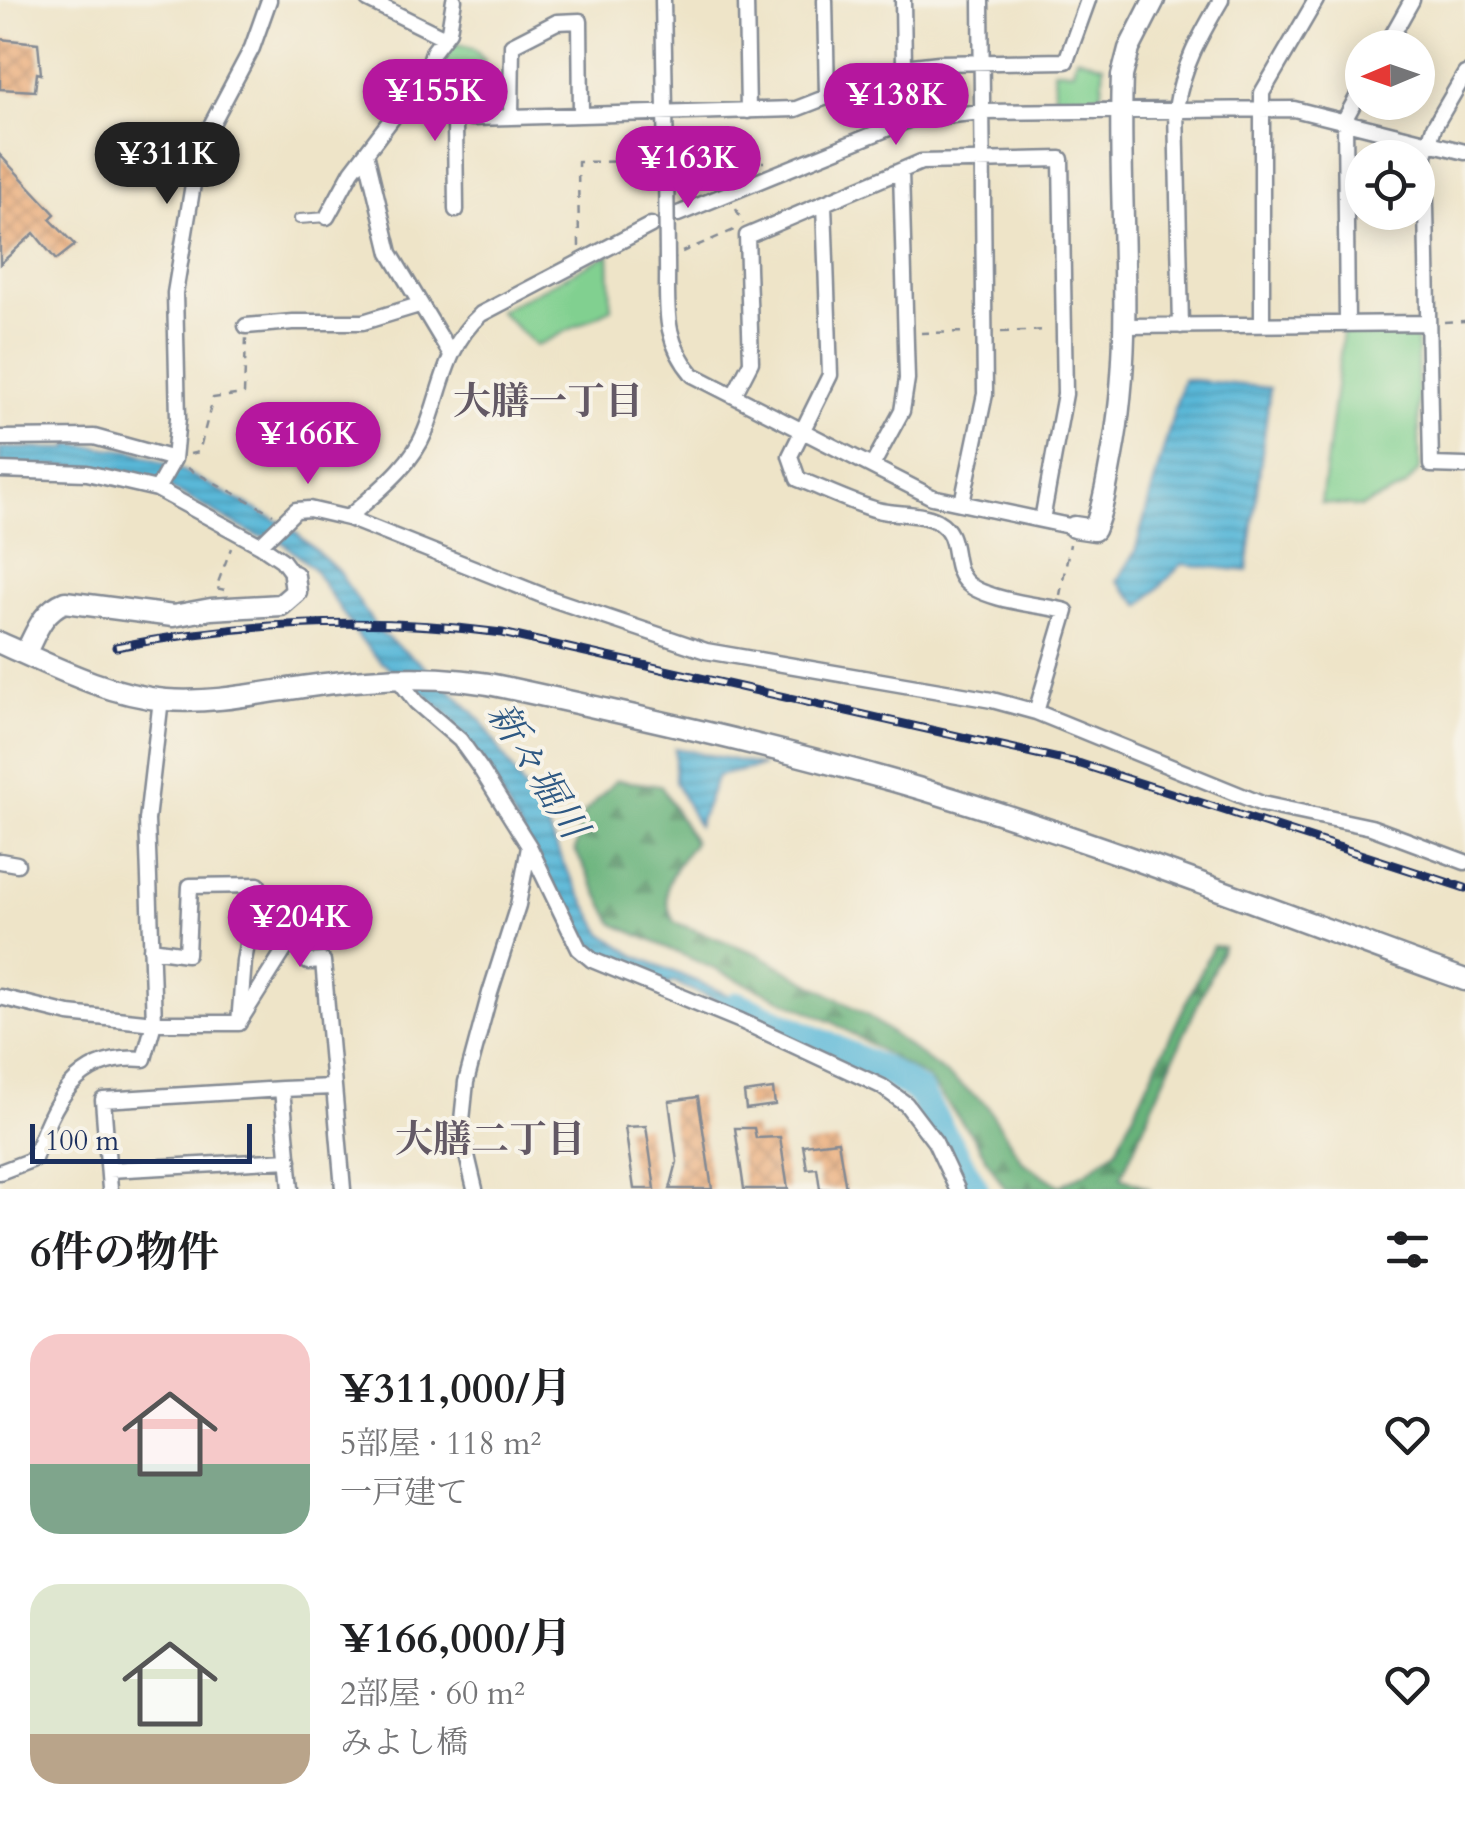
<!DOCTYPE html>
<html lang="ja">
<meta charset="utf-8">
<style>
body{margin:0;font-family:Cardo,"Noto Serif JP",serif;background:#f6f6f6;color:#202124;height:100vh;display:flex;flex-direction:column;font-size:38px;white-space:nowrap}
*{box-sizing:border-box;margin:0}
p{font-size:32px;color:#757577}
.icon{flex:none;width:55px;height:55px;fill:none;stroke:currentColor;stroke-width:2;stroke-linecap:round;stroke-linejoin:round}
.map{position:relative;height:1189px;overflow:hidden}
.details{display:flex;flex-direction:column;background:#fff;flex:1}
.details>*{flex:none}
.needle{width:65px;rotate:268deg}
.fabs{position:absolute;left:1345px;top:30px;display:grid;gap:20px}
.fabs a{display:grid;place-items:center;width:90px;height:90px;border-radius:50%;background:#fff;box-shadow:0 5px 25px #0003;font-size:50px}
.scale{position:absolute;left:30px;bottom:25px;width:222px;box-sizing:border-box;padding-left:10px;border:5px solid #1b2f5e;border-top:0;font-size:28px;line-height:35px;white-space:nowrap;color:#1b2f5e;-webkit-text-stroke:8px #f7f3e8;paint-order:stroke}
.price{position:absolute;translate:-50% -85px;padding:0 22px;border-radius:35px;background:#b5179e;color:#fff;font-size:32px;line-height:65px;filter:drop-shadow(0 2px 5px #0008)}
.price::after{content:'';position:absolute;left:50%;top:60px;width:30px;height:22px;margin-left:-15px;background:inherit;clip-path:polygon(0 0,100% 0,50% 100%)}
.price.active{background:#222;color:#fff}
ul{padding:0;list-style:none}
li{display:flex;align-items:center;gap:30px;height:250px;padding:0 30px}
li span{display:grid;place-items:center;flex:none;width:280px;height:200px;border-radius:30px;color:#555}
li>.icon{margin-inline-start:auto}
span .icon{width:120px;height:120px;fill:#fffc;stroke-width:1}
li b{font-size:42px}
h2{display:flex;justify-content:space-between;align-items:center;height:120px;padding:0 30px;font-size:42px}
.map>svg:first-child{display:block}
</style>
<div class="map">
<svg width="1465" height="1189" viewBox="0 0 1465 1189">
<defs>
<pattern id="forest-firs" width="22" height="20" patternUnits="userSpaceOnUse" patternTransform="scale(2.5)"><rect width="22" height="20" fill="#68b27a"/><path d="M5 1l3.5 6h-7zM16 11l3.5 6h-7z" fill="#559167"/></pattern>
<pattern id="water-rules" width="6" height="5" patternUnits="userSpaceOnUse" patternTransform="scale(2.5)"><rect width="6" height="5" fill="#5ab8d8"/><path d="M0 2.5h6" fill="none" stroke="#4a96b2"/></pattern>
<pattern id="building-cross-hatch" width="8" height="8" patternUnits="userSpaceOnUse" patternTransform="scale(2.5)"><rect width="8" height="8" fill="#eaa772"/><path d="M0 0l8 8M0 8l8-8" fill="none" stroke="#bd8861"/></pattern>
</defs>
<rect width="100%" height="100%" fill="#f7f3e8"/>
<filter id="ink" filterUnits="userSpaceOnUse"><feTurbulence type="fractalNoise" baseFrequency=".01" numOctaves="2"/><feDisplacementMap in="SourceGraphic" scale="20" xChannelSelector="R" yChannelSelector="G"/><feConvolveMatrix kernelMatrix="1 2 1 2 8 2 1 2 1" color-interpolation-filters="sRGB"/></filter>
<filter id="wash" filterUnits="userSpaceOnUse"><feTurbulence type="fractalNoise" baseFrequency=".0048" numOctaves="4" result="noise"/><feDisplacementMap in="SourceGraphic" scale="40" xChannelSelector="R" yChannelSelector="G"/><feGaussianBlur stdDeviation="2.25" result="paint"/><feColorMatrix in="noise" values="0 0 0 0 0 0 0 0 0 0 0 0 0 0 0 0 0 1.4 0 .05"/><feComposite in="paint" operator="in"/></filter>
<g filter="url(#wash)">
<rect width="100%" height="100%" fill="#eee4c8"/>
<path fill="url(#forest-firs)" stroke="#42706c" stroke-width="2.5" d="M 616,780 L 661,786 L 694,842 C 673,872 657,885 674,922 L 758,954 L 867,1015 L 986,1104 L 1023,1162 L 1060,1186 L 1088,1171 L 1116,1150 L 1213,946 L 1223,947 L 1121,1177 L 1151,1189 L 1005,1189 L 974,1138 L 928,1079 L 832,1022 L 614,924 L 575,850 L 583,814 Z"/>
<path fill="#81d090" stroke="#4e8077" stroke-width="2.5" d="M 450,42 L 473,48 L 485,61 L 451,95 L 438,77 L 441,58 Z
M 1076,57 L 1104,65 L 1102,91 L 1093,100 L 1055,101 L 1054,70 L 1073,70 Z
M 609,254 L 611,309 L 536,346 L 499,311 Z
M 1411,331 L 1417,343 L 1420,469 L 1405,487 L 1361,507 L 1321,503 L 1343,332 Z"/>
<path fill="url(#water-rules)" stroke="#3a749b" stroke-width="2.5" d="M 1183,379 L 1270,388 L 1247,571 L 1182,564 L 1141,606 L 1117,581 L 1135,552 Z
M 69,444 L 133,451 L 179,469 L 291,528 L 338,571 L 379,632 L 427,668 L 481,720 L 547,825 L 563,863 L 603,934 L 636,956 L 776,1015 L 771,1024 L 673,982 L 667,985 L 591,952 L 482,762 L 448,715 L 422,691 L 380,661 L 360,639 L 313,568 L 277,538 L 257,536 L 156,480 L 85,467 L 0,464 L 0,448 L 69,449 Z
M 675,748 L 763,766 L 717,776 L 698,826 L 675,782 Z"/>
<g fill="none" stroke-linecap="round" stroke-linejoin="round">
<path stroke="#5ab8d8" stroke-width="28" d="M 738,1005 L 889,1073 L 919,1092 L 975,1189"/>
</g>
<g id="blocks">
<path fill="url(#building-cross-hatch)" d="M 0,39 L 38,43 L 41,74 L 37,73 L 35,91 L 0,89 Z
M 0,155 L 55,214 L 50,219 L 75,245 L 56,260 L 34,233 L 0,264 Z
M 773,1089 L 775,1105 L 746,1109 L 744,1093 Z
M 698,1097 L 712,1189 L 670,1189 L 677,1162 L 669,1101 Z
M 646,1126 L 655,1189 L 634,1189 L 625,1127 Z
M 735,1128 L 754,1128 L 756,1138 L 780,1137 L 788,1189 L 744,1189 Z
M 838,1141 L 846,1189 L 820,1189 L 817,1168 L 807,1169 L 803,1145 Z"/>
</g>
</g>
<g filter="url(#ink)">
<use href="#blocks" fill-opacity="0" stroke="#848a93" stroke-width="2.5"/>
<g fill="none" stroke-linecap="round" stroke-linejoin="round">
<defs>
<path id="lane" d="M 299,219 L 327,217"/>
<path id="street" d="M 368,0 L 443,37
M 663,0 L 666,164
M 746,0 L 748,111
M 825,0 L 827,96
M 903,0 L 904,67
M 1385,48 L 1412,0
M 426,74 L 455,120 L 456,210
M 1465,74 L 1434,127 L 1425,155 L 1431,465 L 1465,466
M 581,114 L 580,21 L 557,22 L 512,45 L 511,117 L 796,109 L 904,67 L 939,63 L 1066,61 L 1088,0
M 472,118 L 511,117
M 366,153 L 390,253 L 450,353
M 824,204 L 830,375 L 790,456 L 798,479 C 824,489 850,502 877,510 C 896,515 920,512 937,521 C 962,535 949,562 965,581 C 982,600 1040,605 1066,611 L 1036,712
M 678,214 L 911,119 L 983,112 L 1294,109 L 1465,152
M 327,217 L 352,171 L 426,74 L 433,52 L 449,31 L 454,0
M 667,259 C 668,305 661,338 693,375 L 932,497 L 1074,527
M 1347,323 L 1345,119 L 1362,88
M 1262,324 L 1262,93 L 1316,0
M 246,326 L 293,322 L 363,322 L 419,305
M 1125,326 L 1428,323
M 1181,326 L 1176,109 C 1182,67 1200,36 1221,0
M 734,395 L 751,362 L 747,236 L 921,162 L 1061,159 L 1065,394 L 1042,520
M 0,438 L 94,437 L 174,459
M 872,466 L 902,411 L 907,379 L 901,171
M 0,470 L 87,473 L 157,489 L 260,545 L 282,560 L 294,576
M 157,489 L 174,459 L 178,418 L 175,293 L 199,148 L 252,48 L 269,0
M 962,503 L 985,394 L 981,0
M 348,518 C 376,492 410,468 425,432 C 442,390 445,346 481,314 L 651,225
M 260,545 L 296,510 L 309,509 L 348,518 L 549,598 L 706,651 L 992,700 L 1036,712 L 1262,804 L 1371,827 L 1465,862
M 399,680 L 416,702 L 460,740 L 480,768 L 529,846 L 579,949 L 592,960 L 741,1021 L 881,1086 L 906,1104 L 935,1142 L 957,1189
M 0,861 L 17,864
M 308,962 L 323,961 L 343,1189
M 0,997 L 69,1014 L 154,1023 L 239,1023 L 244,961 L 258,885 L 190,886 L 187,954 L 151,949
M 239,1022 L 304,919 L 318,911 L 357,913
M 282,1089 L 333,1087
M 109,1170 L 289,1160
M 0,1172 L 34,1159 C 53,1102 76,1053 144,1059 L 154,1023 L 147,820 L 161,699
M 110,1189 L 103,1100 L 282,1089 L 291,1189
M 475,1189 L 461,1130 L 466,1082 L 490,993 L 518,905 L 529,847"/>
<path id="secondary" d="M 1074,527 L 1094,530 C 1104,506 1107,480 1112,455 C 1136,330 1117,203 1122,76 L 1129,49 L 1154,0
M 0,643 C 52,666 108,695 166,700 C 221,704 271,690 325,684 C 383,677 451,675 508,688 C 637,716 767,745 894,781 C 1088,837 1276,912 1465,980
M 25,654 C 36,633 42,611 65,602 L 173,616 L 211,609 L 281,605 L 296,592 L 294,576"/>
</defs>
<use href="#lane" stroke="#848a93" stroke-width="12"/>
<use href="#street" stroke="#848a93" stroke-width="19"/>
<use href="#secondary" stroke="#848a93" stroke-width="25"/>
<path stroke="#848a93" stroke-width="2.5" stroke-dasharray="8 8" stroke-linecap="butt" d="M 682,163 L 764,162
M 736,209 L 743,224
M 579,247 L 578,162 L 651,161
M 682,252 L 734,230
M 1444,322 L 1465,321
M 1001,332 L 1048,330
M 921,333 L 968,332
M 190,454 L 199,452 L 213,398 L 244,394 L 246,338
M 187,468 L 273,514
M 225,590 L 216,588 L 231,548
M 1060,595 L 1070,544"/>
<use href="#lane" stroke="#fff" stroke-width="8"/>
<use href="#street" stroke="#fff" stroke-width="14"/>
<use href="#secondary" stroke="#fff" stroke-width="20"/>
<defs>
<path id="rail" d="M 116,647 C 246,621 371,616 502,633 L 1081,764 L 1465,888"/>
</defs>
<use href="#rail" stroke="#1b2f5e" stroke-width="9"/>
<use href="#rail" stroke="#f7f3e8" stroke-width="5" stroke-dasharray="15" stroke-linecap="butt"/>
<defs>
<path id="street-bridge" d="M 666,164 L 667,259"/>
</defs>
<use href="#street-bridge" stroke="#848a93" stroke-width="19" stroke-linecap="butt"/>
<use href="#street-bridge" stroke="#fff" stroke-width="14"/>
</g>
</g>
<g text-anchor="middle" stroke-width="8" stroke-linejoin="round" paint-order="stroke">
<g font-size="38" font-weight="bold" fill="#635965" stroke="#f7f3e8">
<text x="548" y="414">大膳一丁目</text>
<text x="490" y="1152">大膳二丁目</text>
</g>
<g font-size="38" font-style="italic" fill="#2e5883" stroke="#f7f3e8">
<text transform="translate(538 770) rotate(58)" y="13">新々堀川</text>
</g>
</g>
</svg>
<div class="fabs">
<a><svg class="needle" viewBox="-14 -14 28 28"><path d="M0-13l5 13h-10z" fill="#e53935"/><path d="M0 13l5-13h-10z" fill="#757577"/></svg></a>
<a><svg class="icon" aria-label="locate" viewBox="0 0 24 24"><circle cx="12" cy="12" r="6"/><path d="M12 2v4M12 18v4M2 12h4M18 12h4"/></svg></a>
</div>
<div class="scale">100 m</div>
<b class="price" style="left:435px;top:144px">¥155K</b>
<b class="price" style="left:896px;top:148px">¥138K</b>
<b class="price active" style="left:167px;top:207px">¥311K</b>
<b class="price" style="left:688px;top:211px">¥163K</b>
<b class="price" style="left:308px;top:487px">¥166K</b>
<b class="price" style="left:300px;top:970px">¥204K</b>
</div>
<section class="details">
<h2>6件の物件<svg class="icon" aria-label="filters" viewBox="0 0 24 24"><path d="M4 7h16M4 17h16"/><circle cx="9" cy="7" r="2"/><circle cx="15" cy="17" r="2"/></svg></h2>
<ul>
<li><span style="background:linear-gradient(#f6c9c9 65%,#7fa58c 0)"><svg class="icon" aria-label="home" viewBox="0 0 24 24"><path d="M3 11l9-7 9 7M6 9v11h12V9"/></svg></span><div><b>¥311,000/月</b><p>5部屋 · 118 m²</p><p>一戸建て</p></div><svg class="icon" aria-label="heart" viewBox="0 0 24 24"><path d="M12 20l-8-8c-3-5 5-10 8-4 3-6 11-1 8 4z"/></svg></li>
<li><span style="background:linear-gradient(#dfe7d0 75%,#b9a48a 0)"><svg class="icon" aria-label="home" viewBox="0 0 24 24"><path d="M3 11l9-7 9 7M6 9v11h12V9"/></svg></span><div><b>¥166,000/月</b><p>2部屋 · 60 m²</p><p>みよし橋</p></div><svg class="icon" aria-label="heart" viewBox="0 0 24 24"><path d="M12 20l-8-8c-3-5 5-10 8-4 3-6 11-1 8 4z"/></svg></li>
</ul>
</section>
